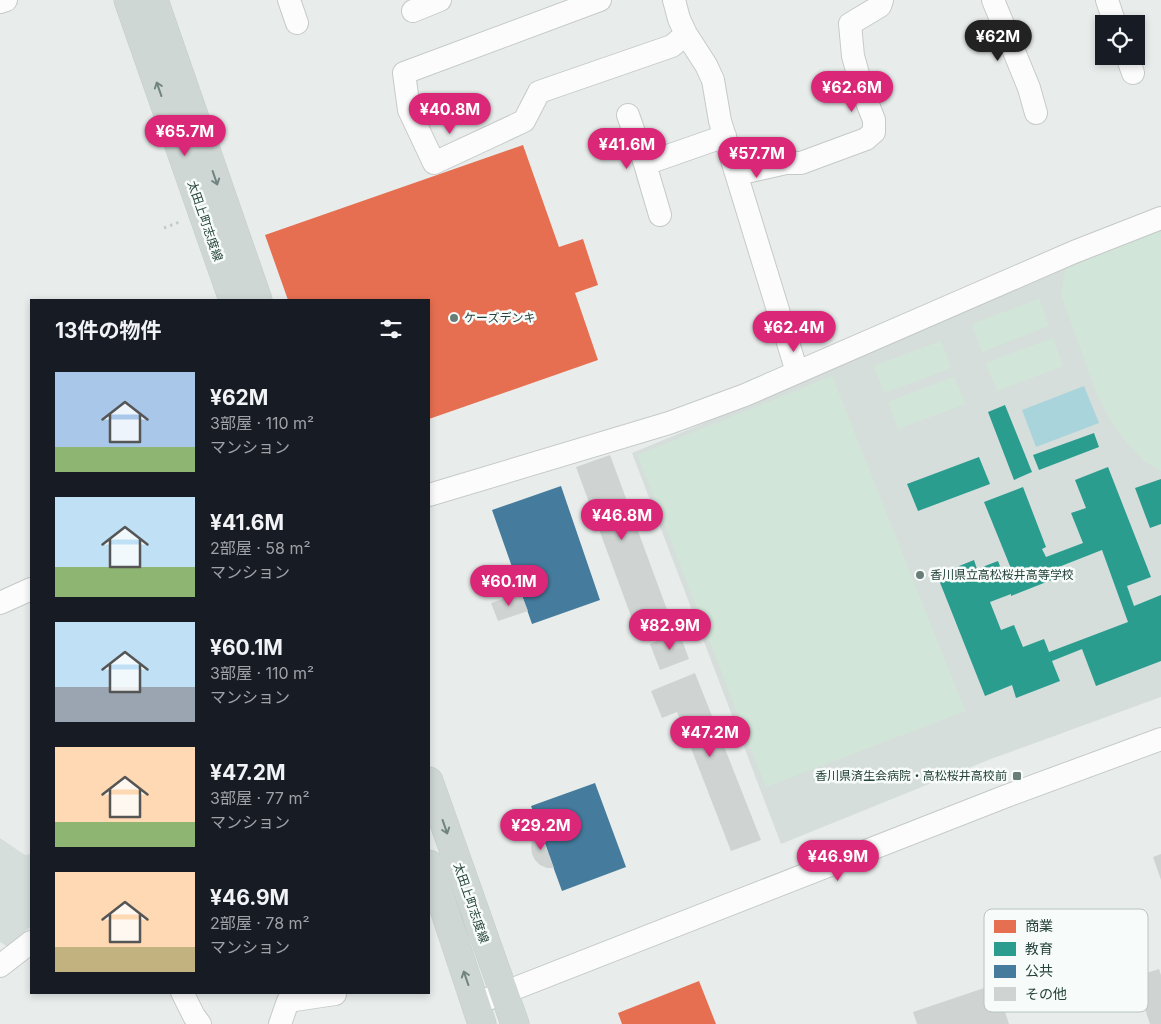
<!DOCTYPE html>
<html lang="ja">
<meta charset="utf-8">
<style>
body{margin:0;font-family:Inter,"Noto Sans JP",sans-serif;background:#20242c;color:#f1f3f6;height:100vh;display:flex;flex-direction:column;font-size:19px;white-space:nowrap}
*{box-sizing:border-box;margin:0}
p{font-size:16px;color:#9ea1a6}
.icon{flex:none;width:28px;height:28px;fill:none;stroke:currentColor;stroke-width:2;stroke-linecap:round;stroke-linejoin:round}
.map{position:relative;flex:1;overflow:hidden}
.panel{position:absolute;left:30px;top:299px;width:400px;height:695px;display:flex;flex-direction:column;background:#171b24;border-radius:0px;box-shadow:0 2px 8px #0003}
.panel>*{flex:none}
.buttons{position:absolute;left:1095px;top:15px;display:grid;gap:10px}
.buttons a{display:grid;place-items:center;width:50px;height:50px;border-radius:0px;background:#171b24;box-shadow:0 2px 8px #0003;font-size:25px}
.price{position:absolute;translate:-50% -42px;padding:0 11px;border-radius:18px;background:#db2777;color:#fff;font-size:16px;line-height:32px;filter:drop-shadow(0 1px 2px #0008)}
.price::after{content:'';position:absolute;left:50%;top:30px;width:15px;height:11px;margin-left:-8px;background:inherit;clip-path:polygon(0 0,100% 0,50% 100%)}
.price.selected{background:#222;color:#fff}
ul{padding:0;list-style:none}
li{display:flex;align-items:center;gap:15px;height:125px;padding:0 25px}
li span{display:grid;place-items:center;flex:none;width:140px;height:100px;border-radius:0px;color:#555}
li>.icon{margin-inline-start:auto}
span .icon{width:60px;height:60px;fill:#fffc;stroke-width:1}
li b{font-size:21px}
h2{display:flex;justify-content:space-between;align-items:center;height:60px;padding:0 25px;font-size:21px}
.map>svg:first-child{display:block}
</style>
<div class="map">
<svg width="1161" height="1024" viewBox="0 0 1161 1024">
<rect width="100%" height="100%" fill="#e8edeb"/>
<path fill="#d6dedb" d="M 1161,227 L 1161,697 L 991,759 L 781,844 L 632,453 L 841,366 L 1058,269 Z
M 0,838 L 25,855 L 31,854 L 31,926 L 8,947 L 0,942 Z"/>
<path fill="#d1e6d8" d="M 1161,230 L 1161,471 L 1143,460 L 1129,445 L 1111,421 L 1097,394 L 1061,294 L 1066,269 Z
M 1039,299 L 1049,326 L 982,352 L 972,324 Z
M 1053,338 L 1063,366 L 997,391 L 986,363 Z
M 941,341 L 951,368 L 884,393 L 874,366 Z
M 832,376 L 965,711 L 766,787 L 638,455 Z
M 954,377 L 965,404 L 898,429 L 888,402 Z"/>
<path fill="#a9d4db" d="M 1084,386 L 1099,423 L 1036,447 L 1022,410 Z"/>
<path fill="#e76f51" d="M 523,145 L 559,247 L 583,239 L 598,285 L 575,293 L 598,360 L 429,419 L 429,300 L 288,300 L 265,235 Z
M 699,981 L 716,1024 L 622,1024 L 618,1013 Z"/>
<path fill="#2a9d8f" fill-rule="evenodd" d="M 1005,405 L 1032,472 L 1014,480 L 988,412 Z
M 1094,433 L 1099,447 L 1039,470 L 1033,455 Z
M 979,457 L 990,484 L 918,511 L 907,484 Z
M 1108,467 L 1151,577 L 1127,586 L 1134,606 L 1161,595 L 1161,661 L 1096,686 L 1082,649 L 1052,661 L 1060,681 L 1016,698 L 1012,685 L 985,696 L 937,575 L 974,560 L 977,569 L 998,561 L 1003,574 L 1012,571 L 984,502 L 1023,487 L 1046,547 L 1042,549 L 1046,557 L 1083,543 L 1071,513 L 1086,508 L 1075,480 ZM 1102,550 L 1128,622 L 1049,652 L 1044,639 L 1023,647 L 1014,625 L 1001,630 L 990,602 L 1011,594 L 1011,596 L 1054,579 L 1051,570 Z
M 1161,479 L 1161,524 L 1150,528 L 1135,488 Z"/>
<path fill="#457b9d" d="M 561,486 L 600,600 L 532,624 L 492,510 Z
M 595,783 L 626,867 L 562,891 L 531,806 Z"/>
<path fill="#cfd4d2" d="M 610,455 L 669,615 L 635,627 L 576,467 Z
M 521,593 L 528,611 L 498,621 L 491,603 Z
M 679,632 L 689,659 L 660,670 L 650,644 Z
M 695,673 L 761,840 L 731,851 L 677,712 L 662,718 L 651,691 Z
M 540,829 L 554,868 L 547,868 L 540,865 L 535,860 L 532,854 L 531,847 L 532,840 L 535,834 Z
M 1161,854 L 1161,880 L 1153,857 Z
M 1159,969 L 1161,975 L 1161,1024 L 1150,1024 L 1134,977 Z
M 996,984 L 1009,1024 L 917,1024 L 913,1012 Z"/>
<g fill="none" stroke-linecap="round" stroke-linejoin="round">
<defs>
<path id="minor" d="M 289,0 L 297,23
M 600,0 L 404,73 L 409,110 L 434,163 L 524,121 L 539,92 L 672,46 L 686,34
M 674,0 L 679,19 L 686,34 L 706,65 L 713,80 L 720,121 L 797,372
M 993,0 L 1029,88 L 1036,113
M 1107,0 L 1115,24
M 0,2 L 6,0
M 413,11 L 440,0
M 1127,56 L 1133,73
M 628,115 L 645,164 L 660,215
M 645,164 L 725,136
M 737,174 L 786,163 L 801,163 L 866,139 L 874,132 L 874,120 L 863,92 L 853,56 L 850,24 L 880,6 L 882,0
M 429,495 L 669,423 L 745,395 L 1074,252 L 1161,218
M 0,603 L 31,589
M 0,966 L 31,942
M 182,992 L 194,1016 L 200,1024
M 475,1004 L 1004,797 L 1161,739
M 280,1024 L 288,1001 L 335,994"/>
<path id="major" d="M 128,0 L 233,300
M 154,0 L 258,300
M 429,781 L 515,1024
M 429,864 L 482,1024"/>
</defs>
<use href="#minor" stroke="#c5cac8" stroke-width="24"/>
<use href="#major" stroke="#c3ccc9" stroke-width="29"/>
<path stroke="#c3ccca" stroke-width="3" stroke-dasharray="2.5 4" stroke-linecap="butt" d="M 164,228 L 182,221"/>
<use href="#minor" stroke="#fcfcfc" stroke-width="22"/>
<use href="#major" stroke="#cfd7d5" stroke-width="28"/>
</g>
<defs><path id="oneway-shaft" d="M-6 0H5M1.5-3L5.5 0L1.5 3" fill="none" stroke-width="1.6" stroke-linecap="round" stroke-linejoin="round" transform="scale(1.25)"/></defs>
<g stroke="#718580">
<use href="#oneway-shaft" transform="translate(159 89) rotate(-109)"/>
<use href="#oneway-shaft" transform="translate(215 178) rotate(71)"/>
<use href="#oneway-shaft" transform="translate(445 827) rotate(71)"/>
<use href="#oneway-shaft" transform="translate(466 978) rotate(-109)"/>
</g>
<g fill="#697e78" stroke="#f7fbf9" stroke-width="2">
<circle cx="454" cy="318" r="5"/>
<circle cx="920" cy="575" r="5"/>
<rect x="1012" y="771" width="10" height="10" rx="2.5"/>
</g>
<g text-anchor="middle" stroke-width="5" stroke-linejoin="round" paint-order="stroke">
<g font-size="12" fill="#24423a" stroke="#f7fbf9">
<text transform="translate(205 221) rotate(71)" y="4">太田上町志度線</text>
<text transform="translate(471 903) rotate(71)" y="4">太田上町志度線</text>
</g>
<g font-size="12" fill="#24423a" stroke="#f7fbf9" text-anchor="start">
<text x="464" y="322">ケーズデンキ</text>
<text x="930" y="579">香川県立高松桜井高等学校</text>
<text x="1007" y="780" text-anchor="end">香川県済生会病院・高松桜井高校前</text>
</g>
</g>
<rect x="984" y="909" width="164" height="103" rx="8" fill="#f7fbf9" stroke="#b8c4c0" stroke-width="1"/>
<rect x="994" y="920" width="22" height="13" fill="#e76f51"/>
<rect x="994" y="942" width="22" height="14" fill="#2a9d8f"/>
<rect x="994" y="965" width="22" height="13" fill="#457b9d"/>
<rect x="994" y="987" width="22" height="14" fill="#cfd4d2"/>
<g font-size="14" fill="#24423a">
<text x="1025" y="931">商業</text>
<text x="1025" y="954">教育</text>
<text x="1025" y="976">公共</text>
<text x="1025" y="999">その他</text>
</g>
</svg>
<div class="buttons">
<a><svg class="icon" aria-label="locate" viewBox="0 0 24 24"><circle cx="12" cy="12" r="6"/><path d="M12 2v4M12 18v4M2 12h4M18 12h4"/></svg></a>
</div>
<b class="price selected" style="left:998px;top:62px">¥62M</b>
<b class="price" style="left:852px;top:113px">¥62.6M</b>
<b class="price" style="left:450px;top:135px">¥40.8M</b>
<b class="price" style="left:185px;top:157px">¥65.7M</b>
<b class="price" style="left:627px;top:170px">¥41.6M</b>
<b class="price" style="left:757px;top:179px">¥57.7M</b>
<b class="price" style="left:794px;top:353px">¥62.4M</b>
<b class="price" style="left:622px;top:541px">¥46.8M</b>
<b class="price" style="left:509px;top:607px">¥60.1M</b>
<b class="price" style="left:670px;top:651px">¥82.9M</b>
<b class="price" style="left:710px;top:758px">¥47.2M</b>
<b class="price" style="left:541px;top:851px">¥29.2M</b>
<b class="price" style="left:838px;top:882px">¥46.9M</b>
<section class="panel">
<h2>13件の物件<svg class="icon" aria-label="filters" viewBox="0 0 24 24"><path d="M4 7h16M4 17h16"/><circle cx="9" cy="7" r="2"/><circle cx="15" cy="17" r="2"/></svg></h2>
<ul>
<li><span style="background:linear-gradient(#a9c7e8 75%,#8fb573 0)"><svg class="icon" aria-label="home" viewBox="0 0 24 24"><path d="M3 11l9-7 9 7M6 9v11h12V9"/></svg></span><div><b>¥62M</b><p>3部屋 · 110 m²</p><p>マンション</p></div></li>
<li><span style="background:linear-gradient(#bfe0f5 70%,#8fb573 0)"><svg class="icon" aria-label="home" viewBox="0 0 24 24"><path d="M3 11l9-7 9 7M6 9v11h12V9"/></svg></span><div><b>¥41.6M</b><p>2部屋 · 58 m²</p><p>マンション</p></div></li>
<li><span style="background:linear-gradient(#bfe0f5 65%,#9aa5b1 0)"><svg class="icon" aria-label="home" viewBox="0 0 24 24"><path d="M3 11l9-7 9 7M6 9v11h12V9"/></svg></span><div><b>¥60.1M</b><p>3部屋 · 110 m²</p><p>マンション</p></div></li>
<li><span style="background:linear-gradient(#ffd9b3 75%,#8fb573 0)"><svg class="icon" aria-label="home" viewBox="0 0 24 24"><path d="M3 11l9-7 9 7M6 9v11h12V9"/></svg></span><div><b>¥47.2M</b><p>3部屋 · 77 m²</p><p>マンション</p></div></li>
<li><span style="background:linear-gradient(#ffd9b3 75%,#c2b280 0)"><svg class="icon" aria-label="home" viewBox="0 0 24 24"><path d="M3 11l9-7 9 7M6 9v11h12V9"/></svg></span><div><b>¥46.9M</b><p>2部屋 · 78 m²</p><p>マンション</p></div></li>
</ul>
</section>
</div>
